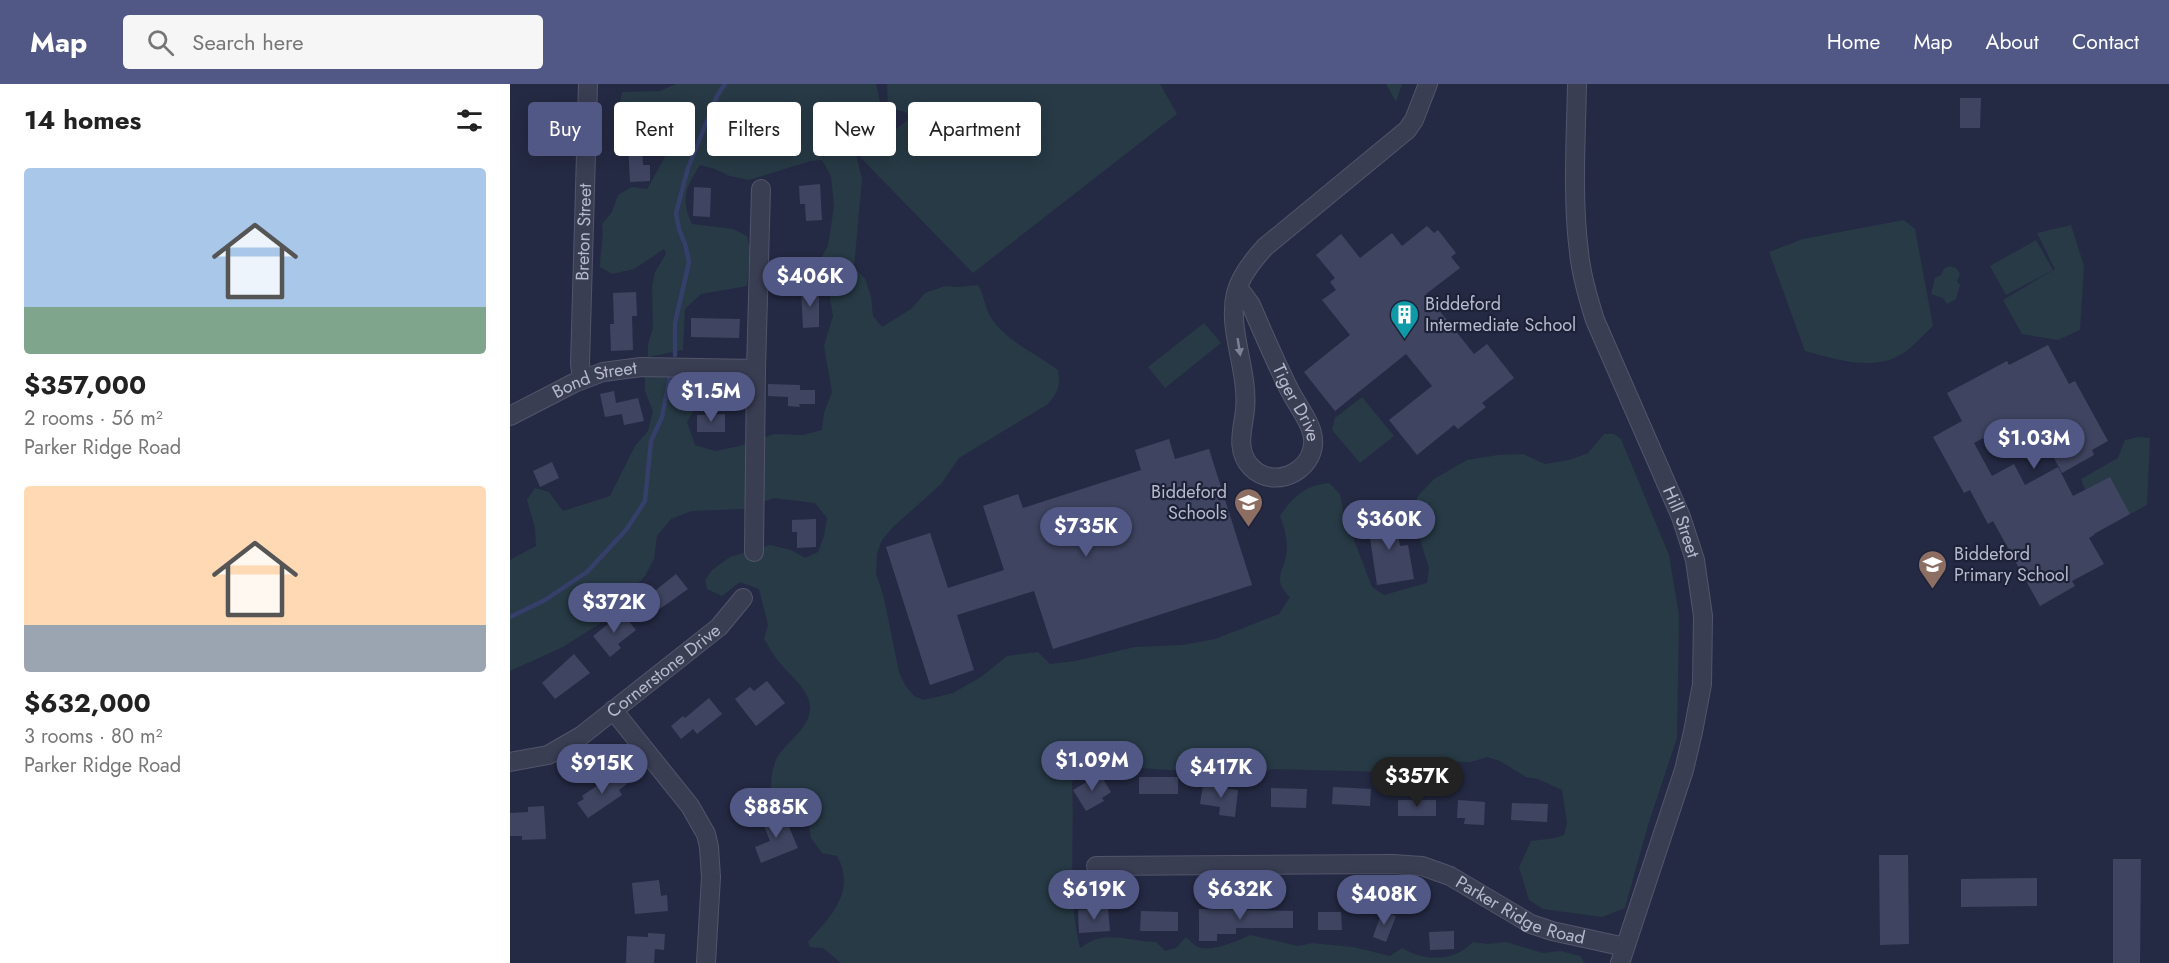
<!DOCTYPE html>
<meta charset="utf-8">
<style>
body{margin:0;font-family:Jost,sans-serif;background:#f6f6f6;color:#222;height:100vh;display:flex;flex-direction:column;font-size:22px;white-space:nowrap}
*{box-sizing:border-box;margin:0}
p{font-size:20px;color:#767676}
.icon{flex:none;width:33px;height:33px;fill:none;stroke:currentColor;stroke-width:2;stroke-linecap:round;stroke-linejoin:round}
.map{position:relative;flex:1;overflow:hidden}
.details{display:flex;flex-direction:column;background:#fff;width:510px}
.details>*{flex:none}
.banner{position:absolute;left:18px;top:18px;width:570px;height:54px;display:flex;gap:12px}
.price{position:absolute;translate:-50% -51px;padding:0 14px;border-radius:21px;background:#515885;color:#fff;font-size:20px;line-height:39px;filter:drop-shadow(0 2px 3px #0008)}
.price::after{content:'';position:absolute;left:50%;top:36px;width:18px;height:14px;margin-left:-9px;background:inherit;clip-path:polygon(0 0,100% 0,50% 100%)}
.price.active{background:#222;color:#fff}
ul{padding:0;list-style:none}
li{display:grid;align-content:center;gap:12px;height:318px;padding:0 24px}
li span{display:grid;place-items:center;height:186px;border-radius:6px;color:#555}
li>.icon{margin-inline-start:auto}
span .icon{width:108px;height:108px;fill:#fffc;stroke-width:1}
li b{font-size:26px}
h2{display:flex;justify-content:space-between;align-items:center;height:72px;padding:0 24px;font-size:26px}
.tag{padding:0 21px;border-radius:6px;background:#fff;box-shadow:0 3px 15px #0003;font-size:21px;line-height:54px}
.tag.active{background:#515885;color:#fff}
header{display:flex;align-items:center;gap:36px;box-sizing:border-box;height:84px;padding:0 30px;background:#515885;color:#fff}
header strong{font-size:28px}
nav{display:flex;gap:33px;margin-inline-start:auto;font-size:21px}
.search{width:420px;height:54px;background:#f6f6f6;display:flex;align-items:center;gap:15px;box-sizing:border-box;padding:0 21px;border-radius:6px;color:#767676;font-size:22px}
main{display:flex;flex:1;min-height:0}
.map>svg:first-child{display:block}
</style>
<header>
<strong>Map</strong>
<div class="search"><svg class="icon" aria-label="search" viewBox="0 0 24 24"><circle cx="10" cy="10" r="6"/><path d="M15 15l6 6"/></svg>Search here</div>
<nav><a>Home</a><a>Map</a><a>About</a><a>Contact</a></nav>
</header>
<main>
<section class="details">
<h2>14 homes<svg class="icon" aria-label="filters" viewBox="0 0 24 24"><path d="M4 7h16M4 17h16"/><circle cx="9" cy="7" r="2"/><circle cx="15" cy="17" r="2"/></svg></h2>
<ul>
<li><span style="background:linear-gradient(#a9c7e8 75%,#7fa58c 0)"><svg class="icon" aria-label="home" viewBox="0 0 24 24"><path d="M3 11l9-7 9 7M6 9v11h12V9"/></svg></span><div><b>$357,000</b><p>2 rooms · 56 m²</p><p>Parker Ridge Road</p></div></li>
<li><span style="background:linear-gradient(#ffd9b3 75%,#9aa5b1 0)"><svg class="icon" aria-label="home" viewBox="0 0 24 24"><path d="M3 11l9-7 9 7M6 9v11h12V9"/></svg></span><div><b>$632,000</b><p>3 rooms · 80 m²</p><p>Parker Ridge Road</p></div></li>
</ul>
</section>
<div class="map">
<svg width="1659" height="879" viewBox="0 0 1659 879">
<rect width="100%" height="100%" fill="#252a44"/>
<path fill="#273a45" d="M 166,0 L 366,0 L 372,26 L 350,52 L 345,66 L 352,95 L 344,183 L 355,195 L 361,212 L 363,232 L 372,243 L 401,225 L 415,209 L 435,202 L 448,203 L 468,201 C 474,212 474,218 478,228 C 492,256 524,268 548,286 C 551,301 548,308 538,320 L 449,374 L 431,400 L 383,443 L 372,456 L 367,469 L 366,490 L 373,510 L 389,588 L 395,601 L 404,612 L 414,616 L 443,609 L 471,593 L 497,572 L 528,568 L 540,580 L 565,577 L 625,563 L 672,561 L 705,555 L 769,530 L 780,513 C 760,495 776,486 777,465 C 777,453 774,442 770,432 C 784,412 794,402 819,399 L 830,410 L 833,427 L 862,503 L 874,511 L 917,499 L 919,484 L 906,443 L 904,423 L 908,412 L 924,395 L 957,376 L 988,371 L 1013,370 L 1035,380 L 1059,376 L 1078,369 L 1094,350 L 1104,350 L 1111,355 L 1159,471 L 1169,531 L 1167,654 L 1138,741 L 1115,824 L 1092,833 L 1033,825 L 1019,816 L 1009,783 L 1021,757 L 1045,754 L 1054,751 L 1057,739 L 1052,706 L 1028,695 L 1016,693 L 990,677 L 977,673 L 961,678 L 928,677 L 877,688 L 764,685 L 750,688 L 712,687 L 690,676 L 675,687 L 630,684 L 623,674 L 574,689 L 562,698 C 565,752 557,811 570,864 C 575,861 582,856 587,855 C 606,850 627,858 646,858 L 655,867 L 666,864 L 676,853 C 679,856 684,861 688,863 C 702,868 728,857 740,851 L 788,862 L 802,859 L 843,863 L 880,872 L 892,864 C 916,878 944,878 963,858 L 977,860 L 996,858 L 1033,869 L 1051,867 L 1070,872 L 1075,879 L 331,879 L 313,864 L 300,863 L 298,858 C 320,833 347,808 327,772 L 312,769 L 301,754 L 299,743 L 310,723 L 307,715 L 268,711 L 261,703 C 261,694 262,685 266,676 C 274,657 309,641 298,614 C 292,600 279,590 269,578 C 263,571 259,563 254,555 L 258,541 L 249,505 L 230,498 L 212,512 L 197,505 L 195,496 L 202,486 L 220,473 L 260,461 L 281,466 L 295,474 L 308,468 L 314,452 L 317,434 L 305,419 L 264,414 L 233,425 L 181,427 L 161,435 L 147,452 L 144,475 L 135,492 L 94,537 L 53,563 L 0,587 L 0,476 L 26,462 L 25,444 L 17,416 L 25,404 L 39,408 L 53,427 L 100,412 L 125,362 L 138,347 L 143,327 L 135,307 L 135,293 L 152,287 L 184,291 L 197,306 L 177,338 L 185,361 L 205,367 L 230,362 L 264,350 L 293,351 L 312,346 L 314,329 L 322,308 L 314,262 L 323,232 L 317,195 L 310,176 L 318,162 L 324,122 L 321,92 L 312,76 L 300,77 L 239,96 L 220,92 L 205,85 L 190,81 C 176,103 170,115 182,140 L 223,145 L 237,152 L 240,165 L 237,202 L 191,210 L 175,225 L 173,266 L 138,273 L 138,260 L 143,244 L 142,203 L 145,188 L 156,170 L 154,165 L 124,185 L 102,190 L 90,183 C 90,168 94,155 92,140 L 102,128 L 108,111 L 122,103 L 137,105 C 151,83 157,63 175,44 L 173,22 L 156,20 L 121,26 L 110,20 L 112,8 L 150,7 Z
M 377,0 L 650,0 L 667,30 L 463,189 L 350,73 L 404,31 L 378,23 Z
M 876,0 L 892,0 L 886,18 Z
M 1394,136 L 1405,145 L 1423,242 C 1413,251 1403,263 1392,270 C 1363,288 1325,275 1295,267 L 1259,168 L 1293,155 Z
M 1561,141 L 1574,182 L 1570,246 L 1548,256 L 1512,250 L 1493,216 L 1545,185 L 1527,149 Z
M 1526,156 L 1543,186 L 1496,211 L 1480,182 Z
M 1439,182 L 1446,184 L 1450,190 L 1447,197 L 1450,201 L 1446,215 L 1437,220 L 1433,214 L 1421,210 L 1425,194 L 1431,191 L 1434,185 Z
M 694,239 L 711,259 L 655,304 L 638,283 Z
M 852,313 L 884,352 L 850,379 L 822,346 L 825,334 Z
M 1628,353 L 1640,354 L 1637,421 L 1620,430 L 1575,406 L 1571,395 L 1608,374 L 1615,356 Z"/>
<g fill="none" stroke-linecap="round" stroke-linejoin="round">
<path stroke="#363f6a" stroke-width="4.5" d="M 165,271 L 165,239 L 179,178 L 175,160 L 169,145 L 166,129 L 178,84 L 207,12 L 215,0
M 0,533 L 35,516 L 77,488 L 116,446 L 135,417 L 141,357 L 152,333 L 160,292"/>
</g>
<path fill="#3f4561" d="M 1450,14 L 1471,14 L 1470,44 L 1450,44 Z
M 131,39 L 133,81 L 140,81 L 140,97 L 120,98 L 117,40 Z
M 310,100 L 312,136 L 296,137 L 295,120 L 290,120 L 289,102 Z
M 184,103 L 201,104 L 200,133 L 183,132 Z
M 917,142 L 924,149 L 928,146 L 946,169 L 941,173 L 950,184 L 916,210 L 964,270 L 977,260 L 1004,294 L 972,319 L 976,323 L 948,345 L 944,341 L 907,371 L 879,336 L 922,302 L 896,270 L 825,327 L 794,288 L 840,251 L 812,216 L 826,206 L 820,198 L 825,194 L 806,171 L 831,150 L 850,174 L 882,149 L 892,162 Z
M 309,204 L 309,243 L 293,244 L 291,205 Z
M 126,208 L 127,232 L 122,232 L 123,266 L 101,267 L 100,240 L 104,240 L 103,209 Z
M 181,234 L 230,235 L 229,254 L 181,253 Z
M 1538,261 L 1559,300 L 1565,297 L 1598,357 L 1582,366 L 1584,371 L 1552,389 L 1529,347 L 1510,357 L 1501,339 L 1464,359 L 1482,392 L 1504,380 L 1515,401 L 1548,383 L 1563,412 L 1600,393 L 1620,430 L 1584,450 L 1584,451 L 1579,454 L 1594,480 L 1562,497 L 1565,502 L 1530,522 L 1483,437 L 1478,440 L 1460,406 L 1454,409 L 1423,353 L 1452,337 L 1437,309 L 1497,277 L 1499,281 Z
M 258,300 L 290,301 L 290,306 L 305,306 L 305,320 L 289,320 L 290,323 L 278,322 L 278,313 L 258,312 Z
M 104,307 L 106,319 L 128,314 L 134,337 L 114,341 L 112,330 L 95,333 L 90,310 Z
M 215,330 L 215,348 L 187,348 L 187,331 Z
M 659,355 L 665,375 L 699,365 L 742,501 L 543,565 L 524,507 L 447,531 L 464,586 L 420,601 L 376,463 L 420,449 L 438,504 L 494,486 L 473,422 L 508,410 L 513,424 L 631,386 L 625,366 Z
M 42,378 L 49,394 L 30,403 L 23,387 Z
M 885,430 L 890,462 L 898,461 L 904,495 L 867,501 L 857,434 Z
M 306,435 L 306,463 L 287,464 L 287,448 L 282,448 L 282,436 Z
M 166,490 L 178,505 L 147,527 L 136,514 Z
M 112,529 L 126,546 L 108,560 L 111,564 L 100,573 L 83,552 Z
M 64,570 L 80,589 L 45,615 L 32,599 Z
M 257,597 L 275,619 L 246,642 L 225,615 L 240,603 L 244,607 Z
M 199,614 L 212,630 L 187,650 L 183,645 L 171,655 L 161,642 L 173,632 L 175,634 Z
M 108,687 L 117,700 L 109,706 L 112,711 L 78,734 L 67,719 L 74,715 L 72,712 Z
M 590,690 L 601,708 L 592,714 L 594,717 L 576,727 L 563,706 Z
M 629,693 L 668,693 L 668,710 L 629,710 Z
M 693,701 L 728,706 L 725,733 L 709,731 L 710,723 L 690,720 Z
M 823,703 L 861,705 L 860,722 L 822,720 Z
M 761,704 L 797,705 L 796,724 L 761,723 Z
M 888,716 L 926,716 L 926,732 L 888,732 Z
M 948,716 L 975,718 L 974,741 L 954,740 L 955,734 L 947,734 Z
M 1002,719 L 1038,720 L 1037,738 L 1001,736 Z
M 34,722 L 36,755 L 12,756 L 12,752 L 0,752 L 0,729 L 18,728 L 18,723 Z
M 273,729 L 288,764 L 251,779 L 245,763 L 260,757 L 252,737 Z
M 1369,771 L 1398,771 L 1399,860 L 1370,861 Z
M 1603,775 L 1631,775 L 1630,879 L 1603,879 Z
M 1527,794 L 1527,822 L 1451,823 L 1451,795 Z
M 149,796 L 151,812 L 157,811 L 158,827 L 125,830 L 122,799 Z
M 598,824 L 600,847 L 569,849 L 568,826 Z
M 689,825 L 783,827 L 783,844 L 726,844 L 726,850 L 707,850 L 707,857 L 689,857 Z
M 631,827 L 668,828 L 668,847 L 630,847 Z
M 872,827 L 886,832 L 876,858 L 863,853 Z
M 808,828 L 831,828 L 832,846 L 808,846 Z
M 944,847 L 944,865 L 920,866 L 919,848 Z
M 138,849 L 155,850 L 154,866 L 145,865 L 144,879 L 116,879 L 117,852 L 138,853 Z"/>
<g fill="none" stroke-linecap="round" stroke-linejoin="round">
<defs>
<g id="minor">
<path id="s1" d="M 1067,0 C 1066,55 1062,114 1069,168 C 1071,191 1078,214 1085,236 L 1171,433 L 1185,476 L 1193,532 L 1192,600 L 1183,648 L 1174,686 L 1110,879"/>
<path id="s2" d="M 727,206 L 733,210 L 741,221 C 753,249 765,277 779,305 C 785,318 799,335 802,349 C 811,383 766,409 741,383 C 725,366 733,345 735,326 C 739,287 717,246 726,209 C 730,193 744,175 755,163 L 897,46 L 904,36 L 918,0"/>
<path id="s3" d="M 72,295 L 70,280 L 78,0"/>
<path id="s4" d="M 0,332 L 64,299 L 93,288 L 131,283 L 246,285"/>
<path d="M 244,468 L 246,285 L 251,105"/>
<path d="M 103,626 L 180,722 L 196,750 L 199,763 L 201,793 L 196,879"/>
<path id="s5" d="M 0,678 L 38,671 L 71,652 L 209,543 L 233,514"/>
<path id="s6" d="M 586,782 L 882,780 L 912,782 L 940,792 L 1021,840 L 1042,847 L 1115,863"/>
</g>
</defs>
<use href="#minor" stroke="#52556b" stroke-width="20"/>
<use href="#minor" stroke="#3a3e53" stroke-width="18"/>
</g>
<defs><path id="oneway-solid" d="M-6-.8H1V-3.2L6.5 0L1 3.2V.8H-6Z" transform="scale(1.5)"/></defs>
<use fill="#7f8296" href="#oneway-solid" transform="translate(729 263) rotate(81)"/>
<defs>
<symbol id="building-pin" viewBox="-11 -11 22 30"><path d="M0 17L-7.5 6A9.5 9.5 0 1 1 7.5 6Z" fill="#0f9aa8" stroke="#1e2239"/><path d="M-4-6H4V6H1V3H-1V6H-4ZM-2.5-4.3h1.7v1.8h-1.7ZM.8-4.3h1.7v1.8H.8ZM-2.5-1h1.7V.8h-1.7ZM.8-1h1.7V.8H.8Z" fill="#fff"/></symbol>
<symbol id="school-pin" viewBox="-11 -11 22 30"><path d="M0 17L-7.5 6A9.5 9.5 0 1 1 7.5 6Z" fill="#8d6e63" stroke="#1e2239"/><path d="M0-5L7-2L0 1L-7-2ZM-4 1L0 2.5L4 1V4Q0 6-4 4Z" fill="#fff"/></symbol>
</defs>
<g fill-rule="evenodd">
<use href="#building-pin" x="878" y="214" width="33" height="45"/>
<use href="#school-pin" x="722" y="402" width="33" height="45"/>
<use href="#school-pin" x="1406" y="464" width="33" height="45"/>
</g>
<g text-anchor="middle" stroke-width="4.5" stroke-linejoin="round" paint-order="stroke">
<g font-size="18" fill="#b7bacd" stroke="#1e2239">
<text dy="6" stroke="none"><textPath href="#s3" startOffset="147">Breton Street</textPath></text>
<text dy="6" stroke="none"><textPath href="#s4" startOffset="93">Bond Street</textPath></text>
<text dy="6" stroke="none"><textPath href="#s2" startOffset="129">Tiger Drive</textPath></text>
<text dy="6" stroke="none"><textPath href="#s1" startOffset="458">Hill Street</textPath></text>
<text dy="6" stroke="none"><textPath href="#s5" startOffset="182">Cornerstone Drive</textPath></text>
<text dy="6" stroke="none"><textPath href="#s6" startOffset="435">Parker Ridge Road</textPath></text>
</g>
<g font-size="18" fill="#b7bacd" stroke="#1e2239" text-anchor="start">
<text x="915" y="226">Biddeford<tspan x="915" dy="21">Intermediate School</tspan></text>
<text x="717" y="414" text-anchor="end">Biddeford<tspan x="717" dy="21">Schools</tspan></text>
<text x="1444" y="476">Biddeford<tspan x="1444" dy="21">Primary School</tspan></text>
</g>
</g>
</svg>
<b class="price" style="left:300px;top:224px">$406K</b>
<b class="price" style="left:201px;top:339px">$1.5M</b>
<b class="price" style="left:1524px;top:386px">$1.03M</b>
<b class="price" style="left:879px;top:467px">$360K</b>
<b class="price" style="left:576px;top:474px">$735K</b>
<b class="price" style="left:104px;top:550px">$372K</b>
<b class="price" style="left:582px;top:708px">$1.09M</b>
<b class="price" style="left:92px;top:711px">$915K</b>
<b class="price" style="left:711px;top:715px">$417K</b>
<b class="price active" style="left:907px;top:724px">$357K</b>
<b class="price" style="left:266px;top:755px">$885K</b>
<b class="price" style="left:584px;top:837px">$619K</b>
<b class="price" style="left:730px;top:837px">$632K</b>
<b class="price" style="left:874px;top:842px">$408K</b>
<div class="banner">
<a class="tag active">Buy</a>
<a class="tag">Rent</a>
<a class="tag">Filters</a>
<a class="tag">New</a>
<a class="tag">Apartment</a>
</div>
</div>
</main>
